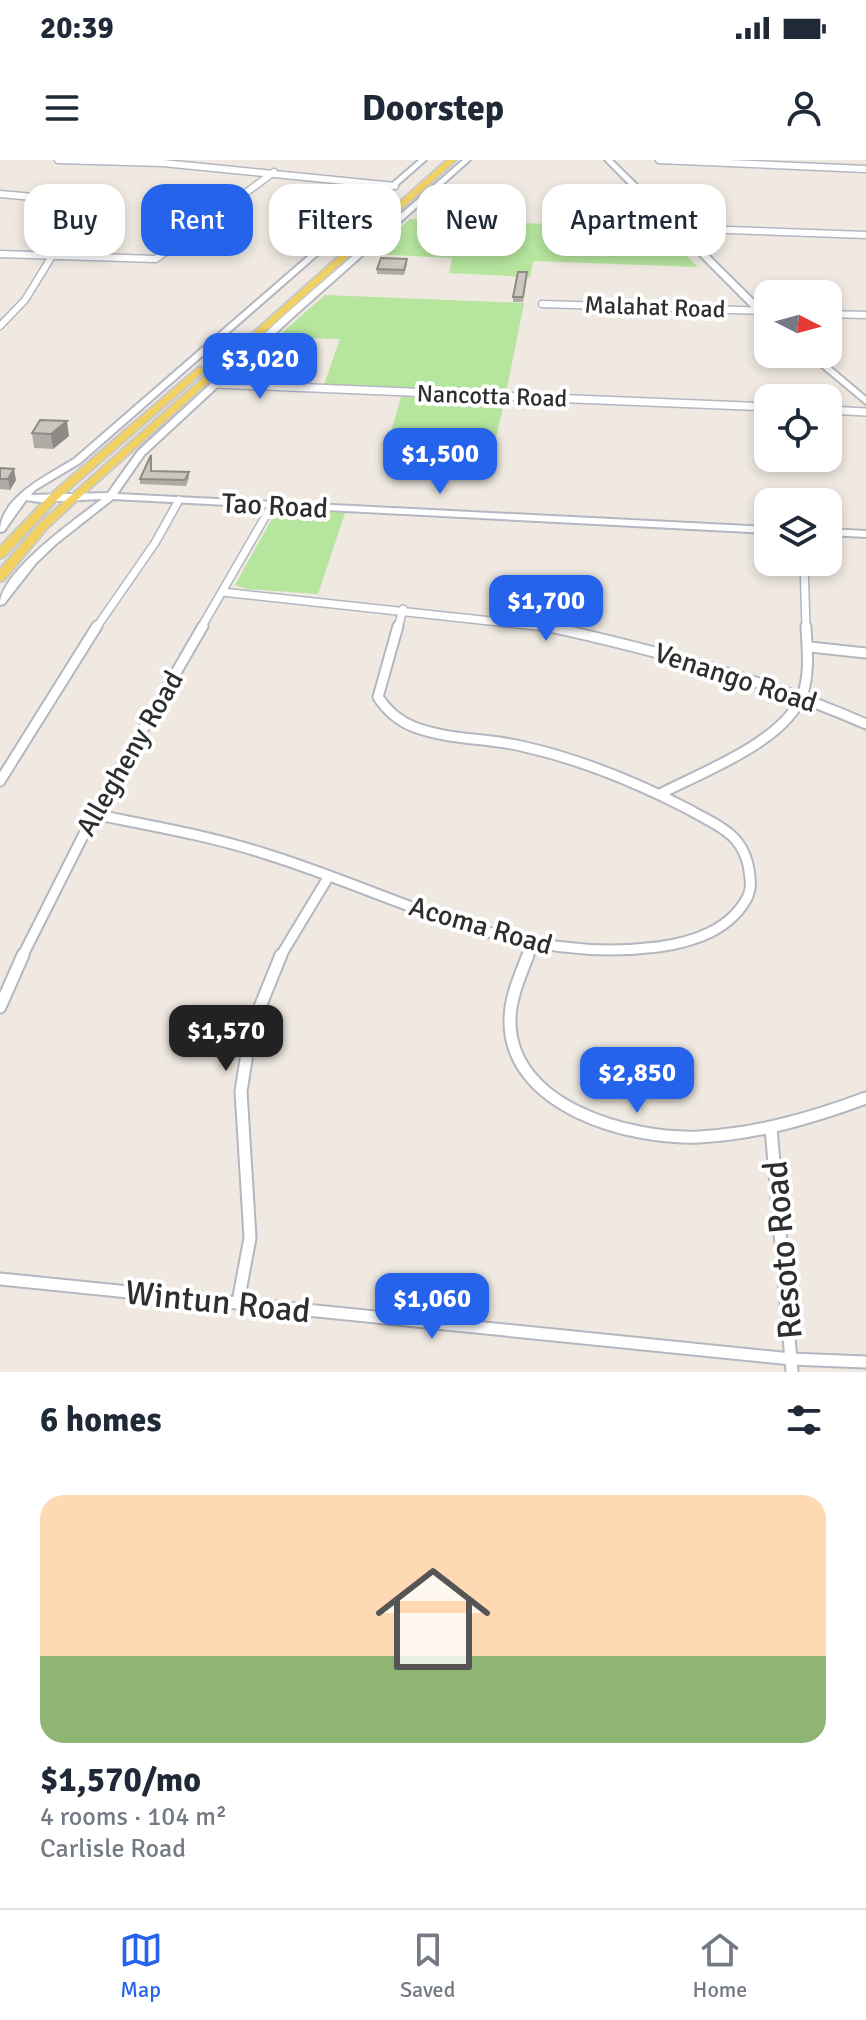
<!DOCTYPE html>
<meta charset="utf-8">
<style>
body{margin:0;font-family:Signika,sans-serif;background:#f2f2f3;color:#1f2937;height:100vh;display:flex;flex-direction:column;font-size:30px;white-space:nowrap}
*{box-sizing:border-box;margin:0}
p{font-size:26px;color:#747a83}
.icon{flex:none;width:44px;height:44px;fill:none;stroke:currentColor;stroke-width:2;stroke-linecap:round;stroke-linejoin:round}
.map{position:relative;height:1212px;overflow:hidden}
.sheet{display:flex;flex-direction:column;background:#fff;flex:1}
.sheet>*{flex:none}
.top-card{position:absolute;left:24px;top:24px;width:818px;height:72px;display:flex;gap:16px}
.needle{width:52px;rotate:96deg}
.fabs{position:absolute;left:754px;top:120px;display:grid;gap:16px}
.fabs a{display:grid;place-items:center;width:88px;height:88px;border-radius:16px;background:#fff;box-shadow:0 4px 12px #0003;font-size:40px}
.price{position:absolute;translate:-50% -68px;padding:0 18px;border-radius:16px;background:#2563eb;color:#fff;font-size:26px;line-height:52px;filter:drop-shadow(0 2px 4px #0008)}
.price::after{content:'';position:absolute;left:50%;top:48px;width:24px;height:18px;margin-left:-12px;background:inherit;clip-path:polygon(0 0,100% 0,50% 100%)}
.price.active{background:#222;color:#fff}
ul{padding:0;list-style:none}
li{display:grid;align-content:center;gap:16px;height:424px;padding:0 40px}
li+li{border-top:2px solid #e0e1e3}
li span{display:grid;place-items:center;height:248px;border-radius:24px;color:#555}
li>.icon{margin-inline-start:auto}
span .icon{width:144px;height:144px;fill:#fffc;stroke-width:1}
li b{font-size:34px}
h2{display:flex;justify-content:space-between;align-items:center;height:96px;padding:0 40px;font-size:34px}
.pill{padding:0 28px;border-radius:24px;background:#fff;box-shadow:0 4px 12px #0003;font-size:28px;line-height:72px}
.pill.active{background:#2563eb;color:#fff}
.status{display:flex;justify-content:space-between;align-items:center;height:56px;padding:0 40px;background:#fff;direction:ltr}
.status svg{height:22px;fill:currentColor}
header{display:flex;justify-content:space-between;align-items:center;height:104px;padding:0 40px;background:#fff;font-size:36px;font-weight:700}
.tabs{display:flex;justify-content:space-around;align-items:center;height:112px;border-top:2px solid #e0e1e3;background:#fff;font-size:22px;color:#747a83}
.tabs a{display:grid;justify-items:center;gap:4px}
.tabs .active{color:#2563eb}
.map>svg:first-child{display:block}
</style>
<div class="status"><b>20:39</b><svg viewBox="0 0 49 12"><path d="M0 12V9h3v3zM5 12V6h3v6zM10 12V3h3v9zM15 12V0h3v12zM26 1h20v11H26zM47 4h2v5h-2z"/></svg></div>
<header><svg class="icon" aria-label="menu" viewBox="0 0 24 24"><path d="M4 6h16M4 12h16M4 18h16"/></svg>Doorstep<svg class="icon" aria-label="person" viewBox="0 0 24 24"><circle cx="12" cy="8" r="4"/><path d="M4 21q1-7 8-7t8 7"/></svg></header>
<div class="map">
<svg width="866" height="1212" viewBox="0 0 866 1212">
<rect width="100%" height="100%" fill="#efe9e1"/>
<path fill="#b6e59e" d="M 410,59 L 659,68 L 698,107 L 533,101 L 530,117 L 449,113 L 452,98 L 372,94 Z
M 325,135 L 524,143 L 506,233 L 324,225 L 340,179 L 277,177 Z
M 401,237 L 505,239 L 493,291 L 387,286 Z
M 277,350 L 345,353 L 318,434 L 246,429 L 235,425 Z"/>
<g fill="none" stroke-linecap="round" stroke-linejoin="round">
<defs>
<path id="street-far3" d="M 58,0 L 163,3 L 395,26
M 659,0 L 866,9
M 0,34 L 33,37 L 62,50 L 68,70 L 25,140 L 0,166
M 674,68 L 866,75
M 0,94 L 156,99 L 274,12
M 542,144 L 768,151
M 828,154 L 866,155"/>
<path id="street-far2" d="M 217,224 L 768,247
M 828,250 L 866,252
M 804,402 L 806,468
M 222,432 L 555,468
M 96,468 L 155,383 L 179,340
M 201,468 L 272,345
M 398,468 L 403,449"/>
<path id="street-far1" d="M 546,466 C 655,490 763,519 866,564
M 810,487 L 866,493
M 0,621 L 97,466
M 660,634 C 702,612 787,581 803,533 C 810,511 807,489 806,466
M 93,654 C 152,666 212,676 269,695 C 403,737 512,805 658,787 C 694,782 731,770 748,736 C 751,729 751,725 750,718 C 749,704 745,690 735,679 C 723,666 705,659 690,650 C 636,622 580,599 521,586 C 486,578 449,580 414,567 C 399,561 387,551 378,537 L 398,466
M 22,797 L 94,654 L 203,466
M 280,797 L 329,716
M 527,797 L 532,787"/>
<path id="street" d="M 528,795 C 520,816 510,838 510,860 C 509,947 630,980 699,977 C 757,974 812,958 866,938
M 0,847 L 23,795
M 771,968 L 792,1212
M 0,1119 L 791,1199 L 866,1202
M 238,1142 L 250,1078 L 241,931 L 251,869 L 281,795"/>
<path id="secondary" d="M 419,0 L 426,0 L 80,303 L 35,330 L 31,335 L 108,333 L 138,291 L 286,154 L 463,0 L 470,0 L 292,158 L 144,295 L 117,334 L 768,367 L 768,373 L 113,339 L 56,384 L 36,403 L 4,444 L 0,445 C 0,412 76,359 102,339 L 39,342 L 26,340 L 4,371 L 0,372 C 0,337 48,315 74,299 Z
M 605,0 L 612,0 L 768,154 L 768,161 L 765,161 Z
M 806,194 L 815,194 L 866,237 L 866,244 Z
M 828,369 L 866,371 L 866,377 L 828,375 Z"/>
<path id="primary" d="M 447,0 L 456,0 L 87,331 L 47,368 L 4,420 L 0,421 L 0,409 L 39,364 Z
M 199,207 L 204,210 L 203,212 L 58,339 L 4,397 L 0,398 L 0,387 L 50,335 Z"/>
</defs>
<use href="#street-far3" stroke="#b4b7c1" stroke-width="9"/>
<use href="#street-far2" stroke="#b4b7c1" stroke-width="10"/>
<use href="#street-far1" stroke="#b4b7c1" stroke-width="13"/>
<use href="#street" stroke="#b4b7c1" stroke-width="15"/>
<use href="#secondary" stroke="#b4b7c1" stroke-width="4"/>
<use href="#primary" stroke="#c9c9c9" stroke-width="4"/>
<use href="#street-far3" stroke="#fff" stroke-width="6"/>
<use href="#street-far2" stroke="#fff" stroke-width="7"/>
<use href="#street-far1" stroke="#fff" stroke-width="9"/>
<use href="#street" stroke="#fff" stroke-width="11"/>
<use href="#secondary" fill="#fff" fill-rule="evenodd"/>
<use href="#primary" fill="#f2d163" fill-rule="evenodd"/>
</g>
<path fill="#afaba4" d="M 407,104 L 404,115 L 377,114 L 377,109 Z
M 527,117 L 523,142 L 513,142 L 513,137 Z
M 274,207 L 270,217 L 251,217 L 250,212 Z
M 40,260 L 69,276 L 53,289 L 34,288 L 32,273 Z
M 152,301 L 151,311 L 189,312 L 189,318 L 186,326 L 140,324 L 140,319 Z
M 0,308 L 16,320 L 10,330 L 0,329 Z"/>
<path fill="#8e8b86" d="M 67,261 L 69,276 L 53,289 L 51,274 Z
M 14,309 L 16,320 L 10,330 L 8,319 Z"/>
<path fill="#cbc7bf" stroke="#8e8b86" stroke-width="2" d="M 381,98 L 407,99 L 404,110 L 377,109 Z
M 518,112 L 527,112 L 523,137 L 513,137 Z
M 255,201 L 274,202 L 270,212 L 250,212 Z
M 40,260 L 67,261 L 51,274 L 32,273 Z
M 151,295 L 151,311 L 189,312 L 185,320 L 140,319 Z
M 0,308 L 14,309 L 8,319 L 0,319 Z"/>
<g text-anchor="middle" stroke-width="8" stroke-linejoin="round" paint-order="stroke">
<g font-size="24" fill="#2e2e2e" stroke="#fff">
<text transform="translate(655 147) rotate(2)" y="8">Malahat Road</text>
<text transform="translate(492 236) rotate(2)" y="8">Nancotta Road</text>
</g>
<g font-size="28" fill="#2e2e2e" stroke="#fff">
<text transform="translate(275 345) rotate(3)" y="10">Tao Road</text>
<text transform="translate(736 517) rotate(18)" y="10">Venango Road</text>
<text transform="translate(129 593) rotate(-60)" y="10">Allegheny Road</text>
<text transform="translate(481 765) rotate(16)" y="10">Acoma Road</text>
</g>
<g font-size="34" fill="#2e2e2e" stroke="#fff">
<text transform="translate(782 1090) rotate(-95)" y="12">Resoto Road</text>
<text transform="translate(218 1141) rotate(6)" y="12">Wintun Road</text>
</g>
</g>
</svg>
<div class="fabs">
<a><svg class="needle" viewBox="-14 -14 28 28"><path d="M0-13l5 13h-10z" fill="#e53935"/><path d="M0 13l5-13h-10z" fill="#747a83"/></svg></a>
<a><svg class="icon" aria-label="locate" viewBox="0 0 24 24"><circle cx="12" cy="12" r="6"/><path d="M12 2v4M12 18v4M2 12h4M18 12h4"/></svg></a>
<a><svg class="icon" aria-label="layers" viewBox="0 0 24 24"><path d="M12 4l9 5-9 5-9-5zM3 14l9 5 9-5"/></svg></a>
</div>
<b class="price" style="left:260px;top:241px">$3,020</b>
<b class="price" style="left:440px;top:336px">$1,500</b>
<b class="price" style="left:546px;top:483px">$1,700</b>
<b class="price active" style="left:226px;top:913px">$1,570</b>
<b class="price" style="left:637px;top:955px">$2,850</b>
<b class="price" style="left:432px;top:1181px">$1,060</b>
<div class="top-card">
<a class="pill">Buy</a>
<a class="pill active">Rent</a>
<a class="pill">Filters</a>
<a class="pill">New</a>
<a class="pill">Apartment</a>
</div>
</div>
<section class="sheet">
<h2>6 homes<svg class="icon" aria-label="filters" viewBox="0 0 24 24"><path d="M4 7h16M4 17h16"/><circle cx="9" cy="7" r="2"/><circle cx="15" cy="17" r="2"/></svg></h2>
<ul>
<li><span style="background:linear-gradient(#ffd9b3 65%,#8fb573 0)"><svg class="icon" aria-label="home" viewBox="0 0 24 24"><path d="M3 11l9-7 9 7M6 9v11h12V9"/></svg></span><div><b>$1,570/mo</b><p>4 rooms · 104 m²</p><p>Carlisle Road</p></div></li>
</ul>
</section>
<nav class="tabs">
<a class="active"><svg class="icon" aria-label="map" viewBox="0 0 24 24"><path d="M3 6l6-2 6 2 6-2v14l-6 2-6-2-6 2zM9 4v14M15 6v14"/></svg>Map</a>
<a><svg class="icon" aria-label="saved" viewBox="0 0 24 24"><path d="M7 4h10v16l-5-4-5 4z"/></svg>Saved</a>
<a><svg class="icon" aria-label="home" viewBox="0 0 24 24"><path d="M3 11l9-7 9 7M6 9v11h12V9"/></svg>Home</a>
</nav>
